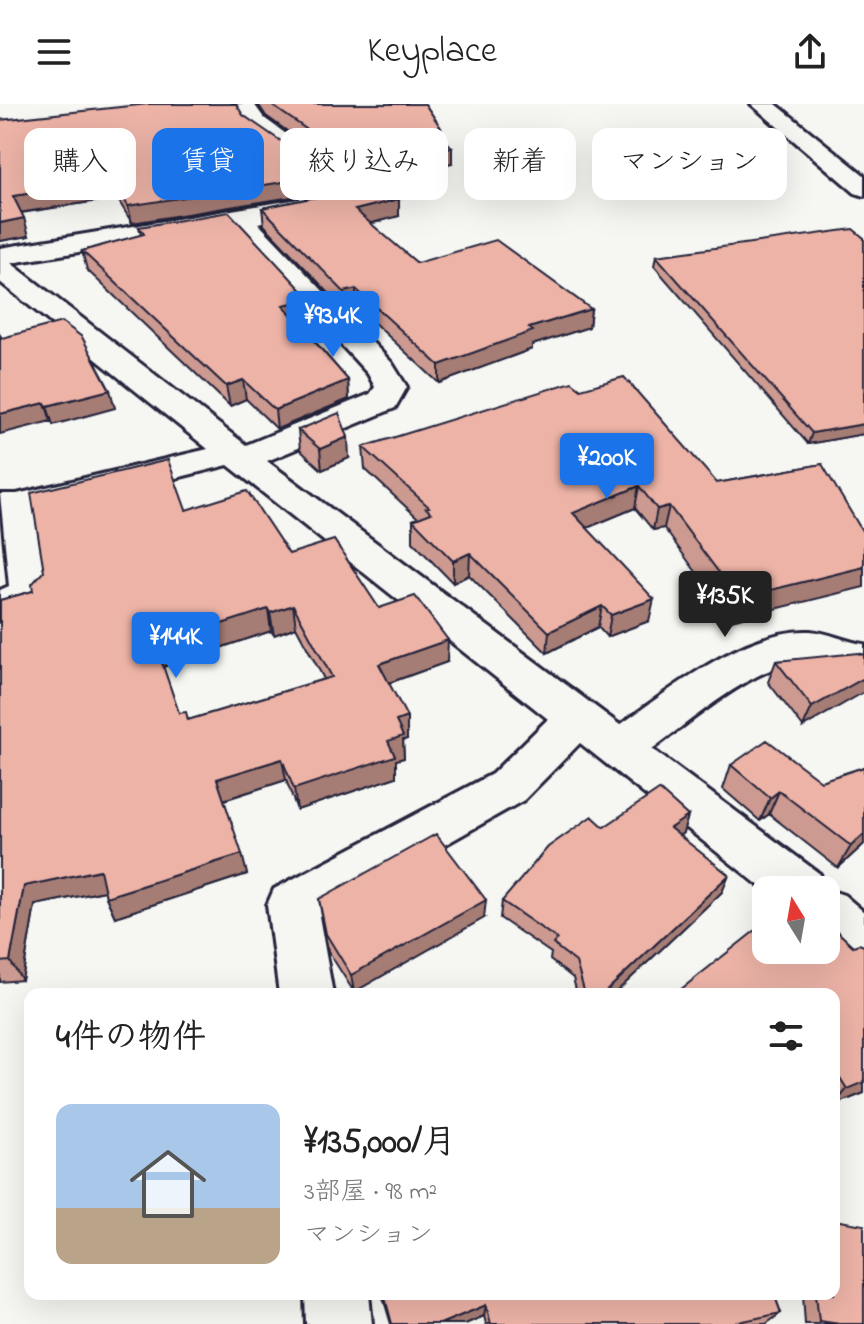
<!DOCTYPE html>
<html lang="ja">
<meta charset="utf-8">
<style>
body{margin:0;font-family:"Indie Flower","Klee One",sans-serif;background:#f2f2f2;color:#222;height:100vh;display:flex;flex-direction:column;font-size:30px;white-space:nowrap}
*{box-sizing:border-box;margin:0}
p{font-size:26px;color:#767676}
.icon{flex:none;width:44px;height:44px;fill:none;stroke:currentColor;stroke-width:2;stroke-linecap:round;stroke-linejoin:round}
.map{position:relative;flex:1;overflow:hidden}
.drawer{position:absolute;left:24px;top:884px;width:816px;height:312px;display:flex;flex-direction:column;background:#fff;border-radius:16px;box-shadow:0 8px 32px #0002}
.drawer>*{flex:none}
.top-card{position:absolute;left:24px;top:24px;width:816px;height:72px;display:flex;gap:16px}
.needle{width:52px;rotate:349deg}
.fabs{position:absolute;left:752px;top:772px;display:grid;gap:16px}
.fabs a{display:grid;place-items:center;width:88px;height:88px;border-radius:16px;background:#fff;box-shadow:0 8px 32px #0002;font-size:40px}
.price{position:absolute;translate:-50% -68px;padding:0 18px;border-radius:8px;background:#1a73e8;color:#fff;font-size:26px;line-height:52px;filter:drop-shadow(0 2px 4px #0008)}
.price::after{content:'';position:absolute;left:50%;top:48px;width:24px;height:18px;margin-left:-12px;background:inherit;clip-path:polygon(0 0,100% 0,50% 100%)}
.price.active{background:#222;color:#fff}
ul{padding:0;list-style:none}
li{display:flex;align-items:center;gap:24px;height:200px;padding:0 32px}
li span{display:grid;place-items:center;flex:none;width:224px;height:160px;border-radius:16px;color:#555}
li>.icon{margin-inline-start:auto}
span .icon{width:96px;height:96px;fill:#fffc;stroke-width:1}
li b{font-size:34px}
h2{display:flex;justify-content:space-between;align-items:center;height:96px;padding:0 32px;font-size:34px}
.chip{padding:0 28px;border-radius:16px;background:#fff;box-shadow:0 8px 32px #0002;font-size:28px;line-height:72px}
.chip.active{background:#1a73e8;color:#fff}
header{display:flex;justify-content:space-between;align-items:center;height:104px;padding:0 32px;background:#fff;font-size:36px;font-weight:600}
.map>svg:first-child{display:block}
</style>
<header><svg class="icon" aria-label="menu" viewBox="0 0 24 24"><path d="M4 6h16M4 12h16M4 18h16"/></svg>Keyplace<svg class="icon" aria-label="share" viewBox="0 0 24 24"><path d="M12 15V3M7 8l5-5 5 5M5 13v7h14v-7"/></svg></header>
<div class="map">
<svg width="864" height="1220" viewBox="0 0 864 1220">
<rect width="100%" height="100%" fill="#f6f6f2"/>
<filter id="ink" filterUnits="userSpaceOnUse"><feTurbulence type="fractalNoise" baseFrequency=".0125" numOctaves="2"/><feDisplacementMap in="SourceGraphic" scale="16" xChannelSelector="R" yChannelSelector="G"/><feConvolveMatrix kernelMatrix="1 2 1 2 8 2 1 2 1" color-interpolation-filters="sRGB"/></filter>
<g filter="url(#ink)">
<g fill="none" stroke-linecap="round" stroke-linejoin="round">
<defs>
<path id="minor" d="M 232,0 L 254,0 L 264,14 L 331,62 L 340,84 L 317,107 L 258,119 L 392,259 L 407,283 L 395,304 L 267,357 L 620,621 C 669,586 747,524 810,527 C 828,528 846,538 864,540 L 864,570 C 845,568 828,558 809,557 C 760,556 691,617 652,645 L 820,770 L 826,785 L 844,791 L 864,808 L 864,864 L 846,857 L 826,839 L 826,786 L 766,787 L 580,639 L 524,696 L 319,812 L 333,890 L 279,890 L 267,801 L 274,785 L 492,670 L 548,615 L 228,361 L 36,409 L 50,488 L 44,498 L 0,517 L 0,486 L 9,482 L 0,390 L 17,390 L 208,345 L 0,178 L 0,144 L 299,95 L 314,82 L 311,70 L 247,24 ZM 233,123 L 368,270 L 375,283 L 370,290 L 246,341 L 11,159 Z
M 751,0 L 776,0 L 864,71 L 864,92 L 855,89 Z
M 305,1190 L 369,1190 L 372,1220 L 306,1220 Z"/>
</defs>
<use href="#minor" stroke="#22223b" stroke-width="6"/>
<use href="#minor" fill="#f6f6f2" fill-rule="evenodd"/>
</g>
<path fill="#cc9a90" stroke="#22223b" stroke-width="2" fill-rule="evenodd" d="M 258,0 L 425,0 L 441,24 L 441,32 L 452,59 L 371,74 L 399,112 L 370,120 L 417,159 L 591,205 L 589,223 L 532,241 L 532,245 L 439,279 L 357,203 L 345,206 L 264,121 L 262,104 L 316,93 L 338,71 L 333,60 L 266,12 Z
M 243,11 L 309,64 L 311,81 L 298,92 L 132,119 L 117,94 L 21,109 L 29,132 L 0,137 L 0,16 Z
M 139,123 L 312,214 L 297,217 L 348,276 L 349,295 L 277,325 L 246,295 L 230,302 L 87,166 L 82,147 L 141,131 Z
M 864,134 L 864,330 L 808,340 L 654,162 L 656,152 Z
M 581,285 L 717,379 L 822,360 L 731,516 L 664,424 L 653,426 L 635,404 L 587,424 L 649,517 L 607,533 L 598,523 L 547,549 L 469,471 L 453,479 L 413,438 L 413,416 L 418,414 L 365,365 L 363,343 Z
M 298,326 L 349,354 L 322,366 L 300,346 Z
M 186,406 L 289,450 L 379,504 L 447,558 L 389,579 L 407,635 L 403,636 L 404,654 L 396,656 L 396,673 L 297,706 L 286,676 L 224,696 L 247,770 L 115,813 L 106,793 L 105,787 L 35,801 L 22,876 L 0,878 L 0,496 L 33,487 ZM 296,523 L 324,575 L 188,616 L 179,609 L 163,563 L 271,527 L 274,531 Z
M 864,551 L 803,623 L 768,578 L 776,557 Z
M 731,661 L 821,677 L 864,663 L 864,740 L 838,764 L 769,710 L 760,717 L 723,685 Z
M 688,712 L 683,729 L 679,732 L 729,771 L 722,788 L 614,890 L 577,890 L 573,874 L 550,856 L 551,849 L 500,814 L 502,797 L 604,723 Z
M 319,795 L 484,814 L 354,888 L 328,847 Z
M 853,842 L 864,842 L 864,989 L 834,1001 L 834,890 Z
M 382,1190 L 774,1190 L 781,1209 L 766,1220 L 486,1220 L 484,1212 L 465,1220 L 391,1220 Z
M 803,1190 L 834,1190 L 864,1220 L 805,1220 Z"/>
<path fill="#a67d75" stroke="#22223b" stroke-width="2" d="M 452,43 L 452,59 L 354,77 L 353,60 Z
M 309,64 L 311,81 L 298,92 L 132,119 L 128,102 Z
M 113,77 L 117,94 L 18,109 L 13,92 Z
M 399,95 L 399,112 L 356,123 L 355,106 Z
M 24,114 L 29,132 L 0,137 L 0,119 Z
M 356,185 L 357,203 L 345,206 L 344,188 Z
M 310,195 L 312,214 L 285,220 L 283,201 Z
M 591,205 L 589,223 L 532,241 L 532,245 L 439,279 L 439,261 L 529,224 Z
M 243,276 L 246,295 L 230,302 L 226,282 Z
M 348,276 L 349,295 L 277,325 L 275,306 Z
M 110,286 L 115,304 L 53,321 L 47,302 Z
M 45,299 L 51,317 L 0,330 L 0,310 Z
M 864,320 L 864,330 L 808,340 L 812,329 Z
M 348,333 L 349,354 L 322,366 L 320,345 Z
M 639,382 L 635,404 L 570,431 L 573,409 Z
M 669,402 L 664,424 L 653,426 L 657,405 Z
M 470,449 L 469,471 L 453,479 L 453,457 Z
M 864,463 L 864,483 L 731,516 L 738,494 Z
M 654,495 L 649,517 L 607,533 L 611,511 Z
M 293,501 L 296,523 L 274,531 L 270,509 Z
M 602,502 L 598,523 L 547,549 L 549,528 Z
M 268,505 L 271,527 L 162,563 L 156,541 Z
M 448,536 L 447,558 L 380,582 L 379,560 Z
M 864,574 L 864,588 L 803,623 L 812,603 Z
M 407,613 L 407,635 L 403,636 L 404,654 L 396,656 L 396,673 L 297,706 L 294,685 L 388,637 L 396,617 Z
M 282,655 L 286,676 L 223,696 L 217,675 Z
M 779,687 L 769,710 L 760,717 L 770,694 Z
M 688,712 L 683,729 L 665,742 L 670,724 Z
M 864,730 L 864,740 L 838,764 L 851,742 Z
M 242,750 L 247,770 L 115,813 L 106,793 Z
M 100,766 L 109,786 L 35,801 L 22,876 L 10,857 L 24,782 Z
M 729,771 L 722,788 L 614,890 L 603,890 Z
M 486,796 L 484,814 L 354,888 L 351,871 Z
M 864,978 L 864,989 L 834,1001 L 847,985 Z
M 486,1201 L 484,1212 L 465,1220 L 440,1220 Z"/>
<path fill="#edb3a7" stroke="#22223b" stroke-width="2" fill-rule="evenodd" d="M 148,0 L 236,0 L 243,11 L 307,55 L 309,64 L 296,76 L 128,102 L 113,77 L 13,92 L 24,114 L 0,119 L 0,16 Z
M 270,0 L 425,0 L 441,24 L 434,25 L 452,43 L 353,60 L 399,95 L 355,106 L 417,159 L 496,136 L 591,205 L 529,224 L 533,227 L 439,261 L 356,185 L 344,188 L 262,104 L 316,93 L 342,66 L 332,43 Z
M 229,108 L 310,195 L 283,201 L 348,276 L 275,306 L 243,276 L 226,282 L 82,147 L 144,130 L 139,123 Z
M 853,125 L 864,134 L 864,320 L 812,329 L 656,152 Z
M 62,218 L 82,233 L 110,286 L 47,302 L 45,299 L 0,310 L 0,231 L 2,234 Z
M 624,273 L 717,379 L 822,360 L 864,430 L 864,463 L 738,494 L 669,402 L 657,405 L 639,382 L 573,409 L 654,495 L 611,511 L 602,502 L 549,528 L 470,449 L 453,457 L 413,416 L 431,409 L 426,404 L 429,403 L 363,343 L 572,278 L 581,285 Z
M 339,309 L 348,333 L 320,345 L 298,326 Z
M 168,356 L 186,406 L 247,387 L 289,450 L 334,436 L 379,504 L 415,492 L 448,536 L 379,560 L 407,613 L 396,617 L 403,632 L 388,637 L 395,652 L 294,685 L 282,655 L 217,675 L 242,750 L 106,793 L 100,766 L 24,782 L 10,857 L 0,858 L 0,496 L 33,487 L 32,480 L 44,467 L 31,389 ZM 293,501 L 332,573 L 188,616 L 186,608 L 179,609 L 156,541 L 268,505 L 270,509 Z
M 858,549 L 864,551 L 864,574 L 812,603 L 776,557 Z
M 767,636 L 821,677 L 864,663 L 864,730 L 851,742 L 779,687 L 770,694 L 731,661 Z
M 659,686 L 688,712 L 670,724 L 729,771 L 603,890 L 585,890 L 576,858 L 553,840 L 557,835 L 502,797 L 548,743 L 592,712 L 604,723 Z
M 436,730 L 486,796 L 351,871 L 326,830 L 319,795 Z
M 826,817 L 853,842 L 859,840 L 864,842 L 864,978 L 847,985 L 839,972 L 834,973 L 834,890 L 675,890 L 766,818 L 766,846 L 826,846 Z
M 834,1116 L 864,1121 L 864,1220 L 840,1220 L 819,1217 L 816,1190 L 834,1190 Z
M 384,1190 L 774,1190 L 781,1209 L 729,1220 L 491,1220 L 486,1201 L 440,1220 L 392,1220 Z"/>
</g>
</svg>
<div class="fabs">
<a><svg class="needle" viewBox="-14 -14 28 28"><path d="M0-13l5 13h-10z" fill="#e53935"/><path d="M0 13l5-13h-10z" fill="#767676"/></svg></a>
</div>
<b class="price" style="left:333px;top:255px">¥93.4K</b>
<b class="price" style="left:607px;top:397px">¥200K</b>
<b class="price active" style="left:725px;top:535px">¥135K</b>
<b class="price" style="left:176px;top:576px">¥144K</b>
<div class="top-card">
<a class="chip">購入</a>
<a class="chip active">賃貸</a>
<a class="chip">絞り込み</a>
<a class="chip">新着</a>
<a class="chip">マンション</a>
</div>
<section class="drawer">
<h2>4件の物件<svg class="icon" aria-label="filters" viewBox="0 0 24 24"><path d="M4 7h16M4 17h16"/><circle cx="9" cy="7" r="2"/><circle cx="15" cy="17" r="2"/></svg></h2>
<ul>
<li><span style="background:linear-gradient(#a9c7e8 65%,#b9a48a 0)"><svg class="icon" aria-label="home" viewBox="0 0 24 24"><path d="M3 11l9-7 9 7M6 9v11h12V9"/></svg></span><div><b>¥135,000/月</b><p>3部屋 · 98 m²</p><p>マンション</p></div></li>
</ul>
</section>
</div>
